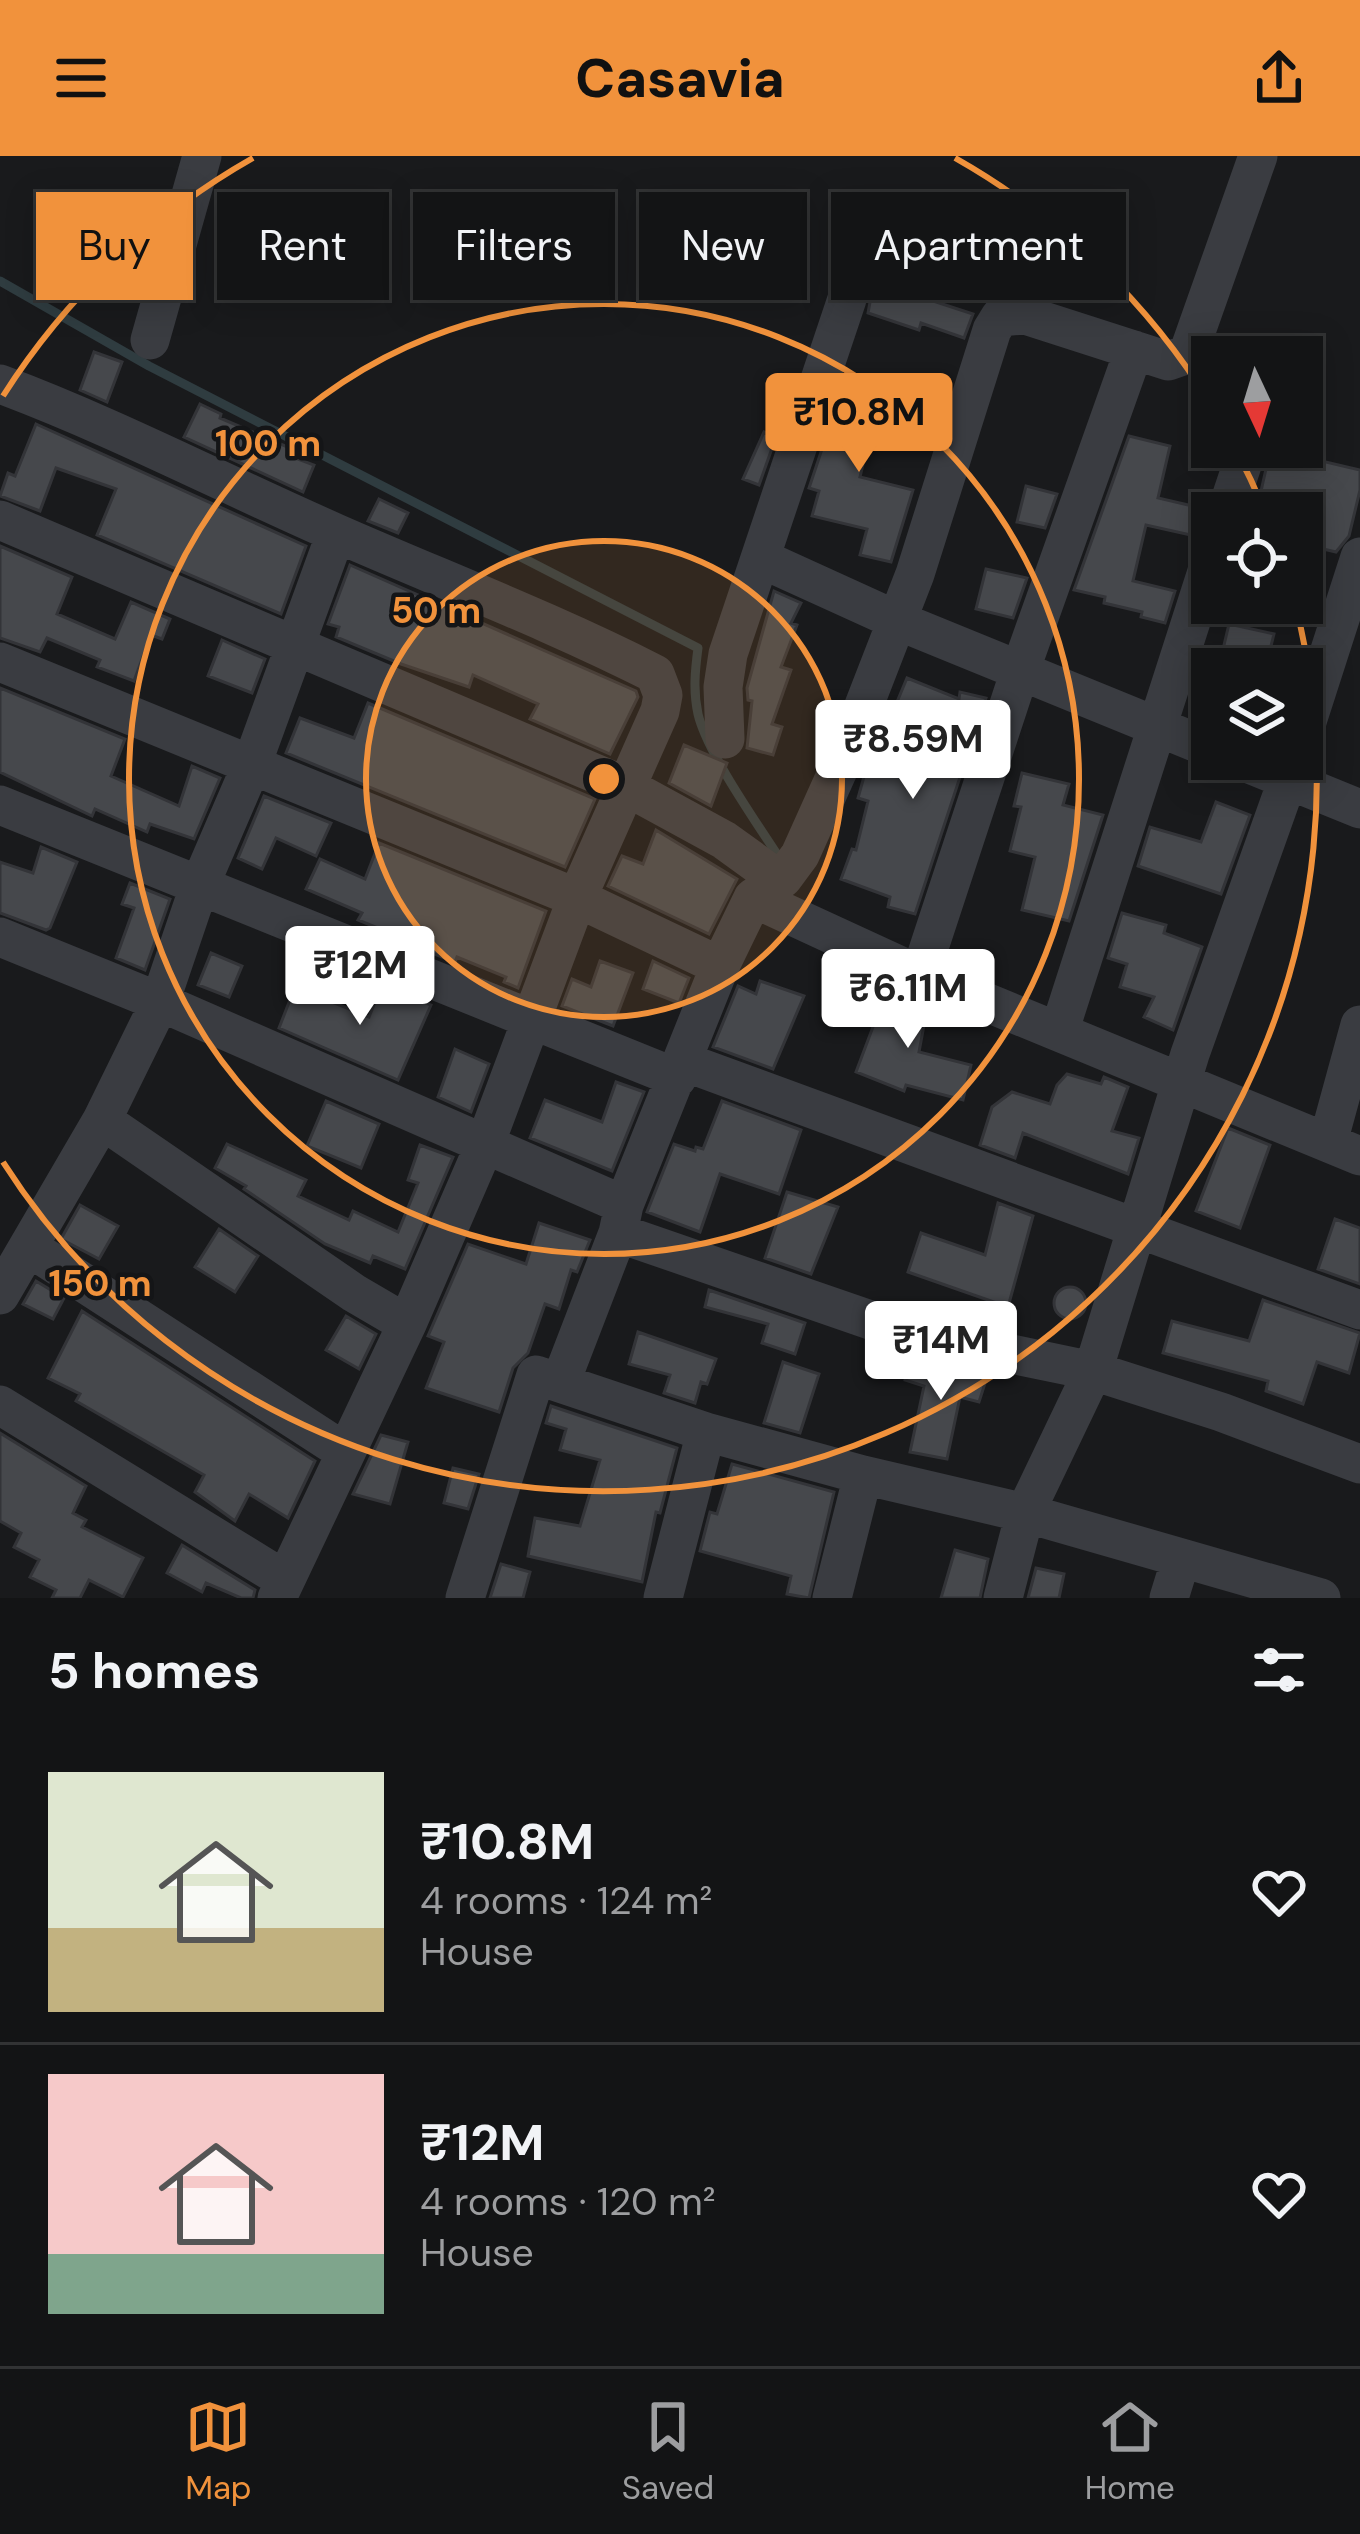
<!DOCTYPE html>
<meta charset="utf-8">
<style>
body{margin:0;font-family:"DM Sans",sans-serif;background:#1c1d1e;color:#f1f3f6;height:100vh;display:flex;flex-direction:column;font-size:45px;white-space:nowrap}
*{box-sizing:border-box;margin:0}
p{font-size:39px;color:#9d9ea0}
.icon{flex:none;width:66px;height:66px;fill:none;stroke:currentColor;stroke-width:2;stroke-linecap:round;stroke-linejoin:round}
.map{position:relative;height:1442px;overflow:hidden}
.side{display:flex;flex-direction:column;background:#131415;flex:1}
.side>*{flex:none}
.banner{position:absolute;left:36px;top:36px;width:1290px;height:108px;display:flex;gap:24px}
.needle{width:78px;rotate:176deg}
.fabs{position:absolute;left:1191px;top:180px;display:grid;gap:24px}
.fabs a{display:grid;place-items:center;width:132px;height:132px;border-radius:0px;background:#131415;box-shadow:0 6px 30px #0003,0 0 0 3px #323334;font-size:60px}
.price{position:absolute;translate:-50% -102px;padding:0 27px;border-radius:12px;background:#fff;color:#222;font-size:39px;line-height:78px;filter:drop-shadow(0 3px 6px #0008)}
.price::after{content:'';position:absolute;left:50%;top:72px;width:36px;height:27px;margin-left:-18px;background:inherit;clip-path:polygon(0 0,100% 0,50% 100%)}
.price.active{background:#f1923c;color:#111}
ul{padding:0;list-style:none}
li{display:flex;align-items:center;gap:36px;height:300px;padding:0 48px}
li+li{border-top:3px solid #323334}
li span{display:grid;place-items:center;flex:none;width:336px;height:240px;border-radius:0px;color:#555}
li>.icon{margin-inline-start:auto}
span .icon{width:144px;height:144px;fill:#fffc;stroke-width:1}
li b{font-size:51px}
h2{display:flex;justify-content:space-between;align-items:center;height:144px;padding:0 48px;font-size:51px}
.pill{padding:0 42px;border-radius:0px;background:#131415;box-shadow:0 6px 30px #0003,0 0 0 3px #323334;font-size:42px;line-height:108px}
.pill.active{background:#f1923c;color:#111}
header{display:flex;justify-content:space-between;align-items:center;height:156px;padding:0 48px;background:#f1923c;color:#111;font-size:54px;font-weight:800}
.menu{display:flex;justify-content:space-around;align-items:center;height:168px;border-top:3px solid #323334;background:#131415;font-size:33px;color:#9d9ea0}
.menu a{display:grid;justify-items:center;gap:6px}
.menu .active{color:#f1923c}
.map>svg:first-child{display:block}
</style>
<header><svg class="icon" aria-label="menu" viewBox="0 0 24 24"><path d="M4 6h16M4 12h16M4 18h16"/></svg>Casavia<svg class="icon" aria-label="share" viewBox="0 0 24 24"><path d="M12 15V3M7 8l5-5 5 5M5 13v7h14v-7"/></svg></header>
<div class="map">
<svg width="1360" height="1442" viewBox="0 0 1360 1442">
<rect width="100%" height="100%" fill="#191a1c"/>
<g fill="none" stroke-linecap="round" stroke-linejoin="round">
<path stroke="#2f3c40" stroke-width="9" d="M 0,125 L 149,210 L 698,492 C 695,515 693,535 698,558 C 707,597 759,670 782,706"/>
</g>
<path fill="#46484c" stroke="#333438" stroke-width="3" d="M 875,119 L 930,132 L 927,143 L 973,158 L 964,182 L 921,167 L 919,174 L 868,157 Z
M 94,196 L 122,206 L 107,246 L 80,234 Z
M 860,219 L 895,229 L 884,258 L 876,256 L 860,321 L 913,334 L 891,406 L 860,399 L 867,373 L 812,360 L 819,335 L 809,332 L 836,251 L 850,254 Z
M 200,248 L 221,258 L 220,262 L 290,292 L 287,299 L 314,309 L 303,336 L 184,281 Z
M 36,268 L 306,390 L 281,458 L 97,379 L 116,333 L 56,312 L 40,355 L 0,340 L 8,317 L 15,320 Z
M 764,276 L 776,281 L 759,329 L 743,323 Z
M 1129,280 L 1170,290 L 1158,342 L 1201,352 L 1195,380 L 1146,369 L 1133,425 L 1175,435 L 1165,467 L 1141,461 L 1142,456 L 1104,447 L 1105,441 L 1074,434 Z
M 1271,291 L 1320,291 L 1317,304 L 1360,314 L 1360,334 L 1349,380 L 1336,396 L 1302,388 L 1302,357 L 1256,357 Z
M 1026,330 L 1057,338 L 1045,372 L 1017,366 Z
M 379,343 L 408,357 L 398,377 L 368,365 Z
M 0,390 L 72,421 L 57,458 L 115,483 L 131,446 L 170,463 L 162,483 L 151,479 L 134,525 L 97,511 L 100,504 L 47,482 L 40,496 L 0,482 Z
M 350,409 L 636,535 L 638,541 L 610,598 L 530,563 L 538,548 L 473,519 L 469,531 L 401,508 L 336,481 L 339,471 L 328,468 Z
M 986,413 L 1027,422 L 1013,462 L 976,453 Z
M 774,435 L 801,447 L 791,467 L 797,469 L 781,511 L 791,514 L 772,568 L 782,571 L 773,599 L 747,592 L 752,545 L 748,544 L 747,532 Z
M 1229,468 L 1274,478 L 1267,506 L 1252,502 L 1249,513 L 1220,506 Z
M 222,484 L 265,503 L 252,537 L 208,520 Z
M 907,522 L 959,543 L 960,536 L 986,542 L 915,758 L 888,751 L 890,741 L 841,723 L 852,693 L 856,694 L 868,645 L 858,642 L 868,606 L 925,620 L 938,562 L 897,546 Z
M 0,532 L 125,583 L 111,620 L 179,650 L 192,610 L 220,622 L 194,683 L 150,668 L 147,676 L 95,653 L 92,660 L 0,616 Z
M 368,547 L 595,643 L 565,711 L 286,597 L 300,562 L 354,582 Z
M 684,589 L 727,607 L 711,650 L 669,627 Z
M 1022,617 L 1069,628 L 1063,649 L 1103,659 L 1069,765 L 1022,754 L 1035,701 L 1010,695 L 1021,651 L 1014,650 Z
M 264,640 L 331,667 L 316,700 L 276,682 L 262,713 L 238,702 Z
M 1216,646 L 1250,659 L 1221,738 L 1138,710 L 1150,671 L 1201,686 Z
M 656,674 L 737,723 L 709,778 L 608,730 L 622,700 L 643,708 Z
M 379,687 L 546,755 L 518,832 L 504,826 L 506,821 L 457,801 L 455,806 L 393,782 L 395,779 L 358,764 L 362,757 L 306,733 L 320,703 L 365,723 Z
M 41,691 L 77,706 L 50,772 L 46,774 L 0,757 L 0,706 L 33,717 Z
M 130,727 L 170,743 L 145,814 L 116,802 L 134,752 L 122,748 Z
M 1122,757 L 1166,769 L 1164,777 L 1202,791 L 1173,874 L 1144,861 L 1154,841 L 1120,831 L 1127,808 L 1108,802 Z
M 211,797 L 242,810 L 229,841 L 198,829 Z
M 600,805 L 633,817 L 613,870 L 562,850 L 572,823 L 591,831 Z
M 653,805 L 689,822 L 679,847 L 643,833 Z
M 760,825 L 804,840 L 773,913 L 713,891 L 738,830 L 756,838 Z
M 382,829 L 431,849 L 398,924 L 279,872 L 295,831 L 369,861 Z
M 888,831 L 928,848 L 919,896 L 971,909 L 963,944 L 906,929 L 904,935 L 856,916 Z
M 455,893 L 489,908 L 471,956 L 438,941 Z
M 1067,918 L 1101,928 L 1104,921 L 1128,931 L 1112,975 L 1139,982 L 1128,1018 L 1023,977 L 1015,1002 L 980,989 L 992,951 L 1012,936 L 1050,948 L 1057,929 Z
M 616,926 L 644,936 L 612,1015 L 530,982 L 545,944 L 602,966 Z
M 326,945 L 379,968 L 361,1012 L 307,990 Z
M 722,945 L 801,974 L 779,1038 L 720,1018 L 700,1076 L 647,1056 L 674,988 L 695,995 L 696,991 L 703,993 Z
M 1228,972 L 1270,989 L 1240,1072 L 1196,1055 Z
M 227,988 L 306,1024 L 298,1040 L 349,1064 L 353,1055 L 398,1076 L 418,1027 L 408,1024 L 420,989 L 453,1001 L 405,1113 L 373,1100 L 370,1107 L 325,1088 L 244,1033 L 246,1030 L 215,1012 Z
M 787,1036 L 838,1051 L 811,1118 L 765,1102 Z
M 998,1047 L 1033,1060 L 1008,1151 L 908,1116 L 921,1077 L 985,1099 Z
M 80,1049 L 118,1070 L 99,1103 L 61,1083 Z
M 1335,1063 L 1360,1072 L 1360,1128 L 1318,1113 Z
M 539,1067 L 590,1084 L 577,1116 L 571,1114 L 559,1153 L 545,1148 L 528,1197 L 513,1212 L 499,1256 L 426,1232 L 444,1186 L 428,1180 L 468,1088 L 526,1108 Z
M 219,1073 L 258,1100 L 235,1136 L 195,1111 Z
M 36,1125 L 64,1142 L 53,1163 L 23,1148 Z
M1054 1147a16 16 0 1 1 32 0a16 16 0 1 1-32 0Z
M 709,1134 L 805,1167 L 795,1198 L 762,1187 L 768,1168 L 705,1151 Z
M 1263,1144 L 1360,1177 L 1349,1217 L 1317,1206 L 1303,1248 L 1266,1235 L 1268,1225 L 1163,1197 L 1172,1165 L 1249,1185 Z
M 82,1155 L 315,1305 L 288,1362 L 249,1338 L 235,1365 L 195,1336 L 204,1319 L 76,1245 L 80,1238 L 48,1222 Z
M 346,1160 L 376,1178 L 359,1213 L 326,1194 Z
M 638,1176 L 716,1203 L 707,1228 L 701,1226 L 695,1247 L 664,1237 L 670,1219 L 629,1208 Z
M 910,1202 L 988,1218 L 979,1246 L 960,1241 L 947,1303 L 910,1296 L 924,1230 L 905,1224 Z
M 783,1206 L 819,1218 L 800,1277 L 764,1267 Z
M 551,1250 L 677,1292 L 660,1357 L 656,1356 L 642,1426 L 528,1400 L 535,1362 L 580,1370 L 600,1304 L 560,1294 L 566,1273 L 546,1267 Z
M 0,1277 L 86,1330 L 73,1357 L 86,1364 L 82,1371 L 143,1402 L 123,1441 L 89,1424 L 80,1442 L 52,1442 L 56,1434 L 30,1421 L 39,1404 L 14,1391 L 21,1377 L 0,1365 Z
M 381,1279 L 408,1286 L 390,1348 L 353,1338 Z
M 732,1308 L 834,1336 L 809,1442 L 787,1438 L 791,1420 L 700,1395 L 710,1356 L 717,1358 Z
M 453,1312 L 479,1318 L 468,1353 L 444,1347 Z
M 182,1389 L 255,1434 L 253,1442 L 241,1442 L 206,1427 L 202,1436 L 167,1417 Z
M 955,1394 L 988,1403 L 980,1442 L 941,1442 Z
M 501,1408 L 530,1416 L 523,1442 L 490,1442 Z
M 1036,1412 L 1064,1418 L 1059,1442 L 1028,1442 Z"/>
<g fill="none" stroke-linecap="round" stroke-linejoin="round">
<path stroke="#3a3c41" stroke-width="39" d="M 150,184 L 202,0
M 0,228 C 115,271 224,328 336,377 C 443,424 551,465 655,518 L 663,539 L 660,555 L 577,742 L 485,988 L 407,1168 L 277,1442
M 1226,357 L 1248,291
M 0,364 L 625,630 L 724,684 L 778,723
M 762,403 L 896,464 L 1212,593
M 0,506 L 577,742 L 720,810
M 1302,581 L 1360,401
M 725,583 L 723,531 L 728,498 L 847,143
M 1237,603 L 1360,653
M 0,649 L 677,922
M 753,742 L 920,819 L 1360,1000
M 0,781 L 160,846 L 624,1049
M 920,819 L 1020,515 L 1134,194
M 1059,876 L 1212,400
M 682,905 L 1360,1154
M 102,964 L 354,1137 L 407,1168
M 1328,986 L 1360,869
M 618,1077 L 905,1176 L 1093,1215 L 1221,1256 L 1360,1308
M 30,1092 L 345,1296
M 0,1139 L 102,964 L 160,846 L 199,731 L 252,608 L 336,377
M 561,1225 L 618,1077 L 624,1049 L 720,810 L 753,742 L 783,722 L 800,699 L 844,601 L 915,418 L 992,174 L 1000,161 L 1025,159 L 1168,205 L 1188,198 L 1258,0
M 0,1249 L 285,1424
M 465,1442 L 536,1219 L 706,1276
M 663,1442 L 706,1276 L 863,1319 L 1025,1357 L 1321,1442
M 832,1442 L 863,1319
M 1003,1442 L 1025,1357 L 1093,1215 L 1190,898 L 1295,603
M 1169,1442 L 1181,1403"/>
</g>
<circle cx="604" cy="623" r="238" fill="#f1923c" fill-opacity=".12"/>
<g fill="none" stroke="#f1923c" stroke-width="6">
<circle cx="604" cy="623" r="238"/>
<circle cx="604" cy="623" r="475"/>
<path d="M3 240A713 713 0 0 1 253 2M955 2A713 713 0 0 1 1212 250M1236 294A713 713 0 0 1 1265 356M1296 451A713 713 0 0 1 3 1006"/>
</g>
<circle cx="604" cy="623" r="18" fill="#f1923c" stroke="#141517" stroke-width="6"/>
<g font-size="36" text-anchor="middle" font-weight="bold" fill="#f1923c" stroke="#141517" stroke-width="9" stroke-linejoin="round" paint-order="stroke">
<text x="268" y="300">100 m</text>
<text x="436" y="467">50 m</text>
<text x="100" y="1140">150 m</text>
</g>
</svg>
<div class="fabs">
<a><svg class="needle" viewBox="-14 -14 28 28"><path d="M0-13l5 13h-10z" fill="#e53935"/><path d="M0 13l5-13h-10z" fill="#9d9ea0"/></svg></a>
<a><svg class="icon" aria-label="locate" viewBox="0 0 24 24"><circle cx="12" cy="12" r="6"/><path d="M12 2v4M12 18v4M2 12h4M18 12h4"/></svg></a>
<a><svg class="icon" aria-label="layers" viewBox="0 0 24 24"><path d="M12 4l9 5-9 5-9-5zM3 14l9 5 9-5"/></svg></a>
</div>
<b class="price active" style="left:859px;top:319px">₹10.8M</b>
<b class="price" style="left:913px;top:646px">₹8.59M</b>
<b class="price" style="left:360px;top:872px">₹12M</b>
<b class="price" style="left:908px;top:895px">₹6.11M</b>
<b class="price" style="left:941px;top:1247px">₹14M</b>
<div class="banner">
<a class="pill active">Buy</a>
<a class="pill">Rent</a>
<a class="pill">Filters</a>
<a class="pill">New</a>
<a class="pill">Apartment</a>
</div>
</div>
<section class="side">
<h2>5 homes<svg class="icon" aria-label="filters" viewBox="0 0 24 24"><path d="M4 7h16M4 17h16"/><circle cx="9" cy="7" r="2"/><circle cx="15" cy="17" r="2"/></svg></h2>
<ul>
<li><span style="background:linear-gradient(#dfe7d0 65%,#c2b280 0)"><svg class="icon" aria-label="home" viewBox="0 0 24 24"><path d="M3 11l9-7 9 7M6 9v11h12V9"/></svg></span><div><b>₹10.8M</b><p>4 rooms · 124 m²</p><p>House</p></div><svg class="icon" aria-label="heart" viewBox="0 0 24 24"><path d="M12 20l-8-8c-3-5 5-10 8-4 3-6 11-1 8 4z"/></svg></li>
<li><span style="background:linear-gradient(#f6c9c9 75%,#7fa58c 0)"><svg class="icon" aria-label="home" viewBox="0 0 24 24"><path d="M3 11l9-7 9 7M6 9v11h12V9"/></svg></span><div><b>₹12M</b><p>4 rooms · 120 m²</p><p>House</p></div><svg class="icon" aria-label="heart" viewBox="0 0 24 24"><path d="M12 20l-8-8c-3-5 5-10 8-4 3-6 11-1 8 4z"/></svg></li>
</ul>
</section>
<nav class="menu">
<a class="active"><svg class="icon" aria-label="map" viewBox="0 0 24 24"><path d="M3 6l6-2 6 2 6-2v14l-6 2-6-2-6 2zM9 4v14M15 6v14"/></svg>Map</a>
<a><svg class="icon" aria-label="saved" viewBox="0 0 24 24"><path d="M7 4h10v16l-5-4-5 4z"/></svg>Saved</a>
<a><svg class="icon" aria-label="home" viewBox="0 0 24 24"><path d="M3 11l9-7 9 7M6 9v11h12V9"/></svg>Home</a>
</nav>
